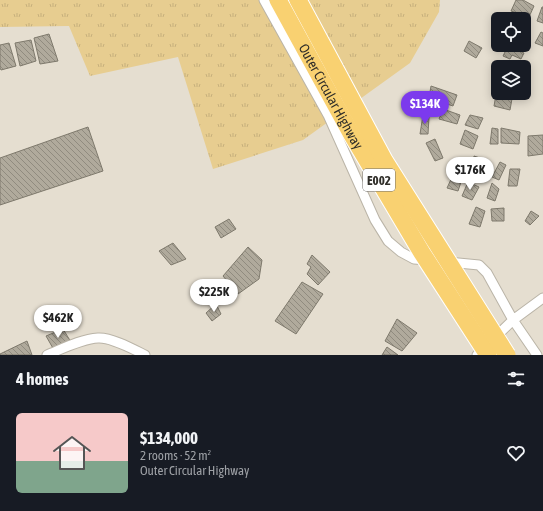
<!DOCTYPE html>
<meta charset="utf-8">
<style>
body{margin:0;font-family:"Asap Condensed",sans-serif;background:#242831;color:#f1f3f6;height:100vh;display:flex;flex-direction:column;font-size:15px;white-space:nowrap}
*{box-sizing:border-box;margin:0}
p{font-size:13px;color:#9ea1a6}
.icon{flex:none;width:22px;height:22px;fill:none;stroke:currentColor;stroke-width:2;stroke-linecap:round;stroke-linejoin:round}
.map{position:relative;height:355px;overflow:hidden}
.sheet{display:flex;flex-direction:column;background:#171b24;flex:1}
.sheet>*{flex:none}
.buttons{position:absolute;left:491px;top:12px;display:grid;gap:8px}
.buttons a{display:grid;place-items:center;width:40px;height:40px;border-radius:6px;background:#171b24;box-shadow:0 2px 10px #0003;font-size:20px}
.price{position:absolute;translate:-50% -34px;padding:0 9px;border-radius:14px;background:#fff;color:#222;font-size:13px;line-height:26px;filter:drop-shadow(0 1px 2px #0008)}
.price::after{content:'';position:absolute;left:50%;top:24px;width:12px;height:9px;margin-left:-6px;background:inherit;clip-path:polygon(0 0,100% 0,50% 100%)}
.price.selected{background:#7c3aed;color:#fff}
ul{padding:0;list-style:none}
li{display:flex;align-items:center;gap:12px;height:100px;padding:0 16px}
li+li{border-top:1px solid #363941}
li span{display:grid;place-items:center;flex:none;width:112px;height:80px;border-radius:6px;color:#555}
li>.icon{margin-inline-start:auto}
span .icon{width:48px;height:48px;fill:#fffc;stroke-width:1}
li b{font-size:17px}
h2{display:flex;justify-content:space-between;align-items:center;height:48px;padding:0 16px;font-size:17px}
.map>svg:first-child{display:block}
</style>
<div class="map">
<svg width="543" height="355" viewBox="0 0 543 355">
<defs>
<pattern id="grass-tufts" width="24" height="20" patternUnits="userSpaceOnUse"><rect width="24" height="20" fill="#e7cd90"/><path d="M3 7l-1-3M5 7V3M7 7l1-3M15 17l-1-3M17 17v-4M19 17l1-3" fill="none" stroke="#c6b07c"/></pattern>
<pattern id="building-back-hatch" width="6" height="6" patternUnits="userSpaceOnUse"><rect width="6" height="6" fill="#b0aa9c"/><path d="M-1 5l2 2M0 0l6 6M5-1l2 2" fill="none" stroke="#908b7f"/></pattern>
</defs>
<rect width="100%" height="100%" fill="#e5ded0"/>
<path fill="url(#grass-tufts)" d="M 0,0 L 440,0 L 439,12 L 410,63 L 303,140 L 213,169 L 178,57 L 90,76 L 69,26 L 0,27 Z"/>
<path fill="url(#building-back-hatch)" stroke="#7e796c" d="M 516,0 L 523,0 L 534,6 L 529,17 L 511,11 Z
M 542,7 L 543,7 L 543,23 L 537,21 Z
M 541,32 L 543,33 L 543,46 L 535,43 Z
M 49,34 L 58,61 L 40,64 L 34,38 Z
M 31,40 L 36,61 L 20,66 L 15,43 Z
M 469,41 L 482,48 L 476,58 L 464,51 Z
M 9,43 L 16,66 L 1,70 L 0,68 L 0,45 Z
M 508,46 L 524,53 L 521,59 L 512,55 L 510,59 L 503,56 Z
M 431,86 L 457,95 L 453,106 L 429,98 Z
M 497,89 L 498,93 L 513,93 L 510,110 L 494,106 Z
M 443,109 L 460,115 L 457,124 L 439,119 Z
M 423,115 L 429,117 L 428,134 L 420,134 Z
M 470,115 L 483,118 L 478,129 L 465,125 Z
M 88,127 L 103,171 L 0,205 L 0,158 Z
M 492,128 L 498,129 L 498,144 L 490,144 Z
M 501,128 L 520,132 L 519,144 L 501,143 Z
M 465,130 L 478,136 L 473,149 L 460,144 Z
M 543,135 L 543,154 L 528,156 L 528,136 Z
M 435,139 L 443,158 L 435,161 L 426,143 Z
M 474,156 L 489,161 L 485,173 L 473,165 Z
M 500,162 L 506,165 L 499,180 L 492,177 Z
M 510,169 L 520,169 L 517,186 L 508,186 Z
M 453,175 L 462,179 L 458,191 L 447,188 Z
M 468,182 L 479,187 L 472,200 L 462,196 Z
M 492,183 L 499,189 L 495,201 L 487,198 Z
M 476,207 L 485,211 L 480,227 L 469,224 Z
M 504,208 L 504,221 L 492,221 L 491,209 Z
M 531,211 L 539,216 L 530,225 L 525,221 Z
M 229,219 L 236,229 L 221,238 L 215,227 Z
M 173,243 L 186,259 L 171,265 L 159,251 Z
M 248,247 L 262,260 L 259,279 L 238,294 L 223,276 Z
M 312,255 L 330,272 L 318,285 L 307,274 L 311,267 L 307,264 Z
M 302,282 L 323,294 L 296,334 L 275,321 Z
M 216,304 L 221,314 L 212,321 L 206,313 Z
M 397,319 L 417,333 L 402,351 L 385,341 Z
M 63,329 L 71,342 L 54,350 L 46,336 Z
M 27,341 L 32,355 L 0,355 L 0,354 Z
M 387,347 L 398,355 L 382,355 Z"/>
<g fill="none" stroke-linecap="round" stroke-linejoin="round">
<defs>
<path id="street" d="M 264,0 L 328,115 L 375,220 L 388,241 L 401,252 L 414,259 L 427,260
M 448,262 L 479,265 L 487,273 L 513,320 L 537,355
M 47,355 C 62,349 81,339 98,338 C 111,337 133,349 145,355
M 477,355 L 513,320 L 543,298"/>
</defs>
<use href="#street" stroke="#bab4a7" stroke-width="11"/>
<use href="#street" stroke="#fff" stroke-width="9"/>
<defs>
<g id="highway-bridge">
<path id="s1" d="M 278,0 L 352,135 L 422,253 L 488,355"/>
<path d="M 298,0 L 384,160 L 507,355"/>
</g>
</defs>
<use href="#highway-bridge" stroke="#fff" stroke-width="19" stroke-linecap="butt"/>
<use href="#highway-bridge" stroke="#f9d171" stroke-width="17"/>
</g>
<g text-anchor="middle" stroke-width="3.5" stroke-linejoin="round" paint-order="stroke">
<rect fill="#fff" stroke="#6e6d69" stroke-width="1" x="363" y="169" width="32" height="22" rx="3"/>
<g font-size="13" font-weight="bold" fill="#302e29">
<text x="379" y="185">E002</text>
</g>
<g font-size="14" fill="#302e29" stroke="#fff">
<text dy="5" stroke="none"><textPath href="#s1" startOffset="110">Outer Circular Highway</textPath></text>
</g>
</g>
</svg>
<div class="buttons">
<a><svg class="icon" aria-label="locate" viewBox="0 0 24 24"><circle cx="12" cy="12" r="6"/><path d="M12 2v4M12 18v4M2 12h4M18 12h4"/></svg></a>
<a><svg class="icon" aria-label="layers" viewBox="0 0 24 24"><path d="M12 4l9 5-9 5-9-5zM3 14l9 5 9-5"/></svg></a>
</div>
<b class="price selected" style="left:425px;top:125px">$134K</b>
<b class="price" style="left:470px;top:191px">$176K</b>
<b class="price" style="left:214px;top:313px">$225K</b>
<b class="price" style="left:58px;top:339px">$462K</b>
</div>
<section class="sheet">
<h2>4 homes<svg class="icon" aria-label="filters" viewBox="0 0 24 24"><path d="M4 7h16M4 17h16"/><circle cx="9" cy="7" r="2"/><circle cx="15" cy="17" r="2"/></svg></h2>
<ul>
<li><span style="background:linear-gradient(#f6c9c9 60%,#7fa58c 0)"><svg class="icon" aria-label="home" viewBox="0 0 24 24"><path d="M3 11l9-7 9 7M6 9v11h12V9"/></svg></span><div><b>$134,000</b><p>2 rooms · 52 m²</p><p>Outer Circular Highway</p></div><svg class="icon" aria-label="heart" viewBox="0 0 24 24"><path d="M12 20l-8-8c-3-5 5-10 8-4 3-6 11-1 8 4z"/></svg></li>
</ul>
</section>
